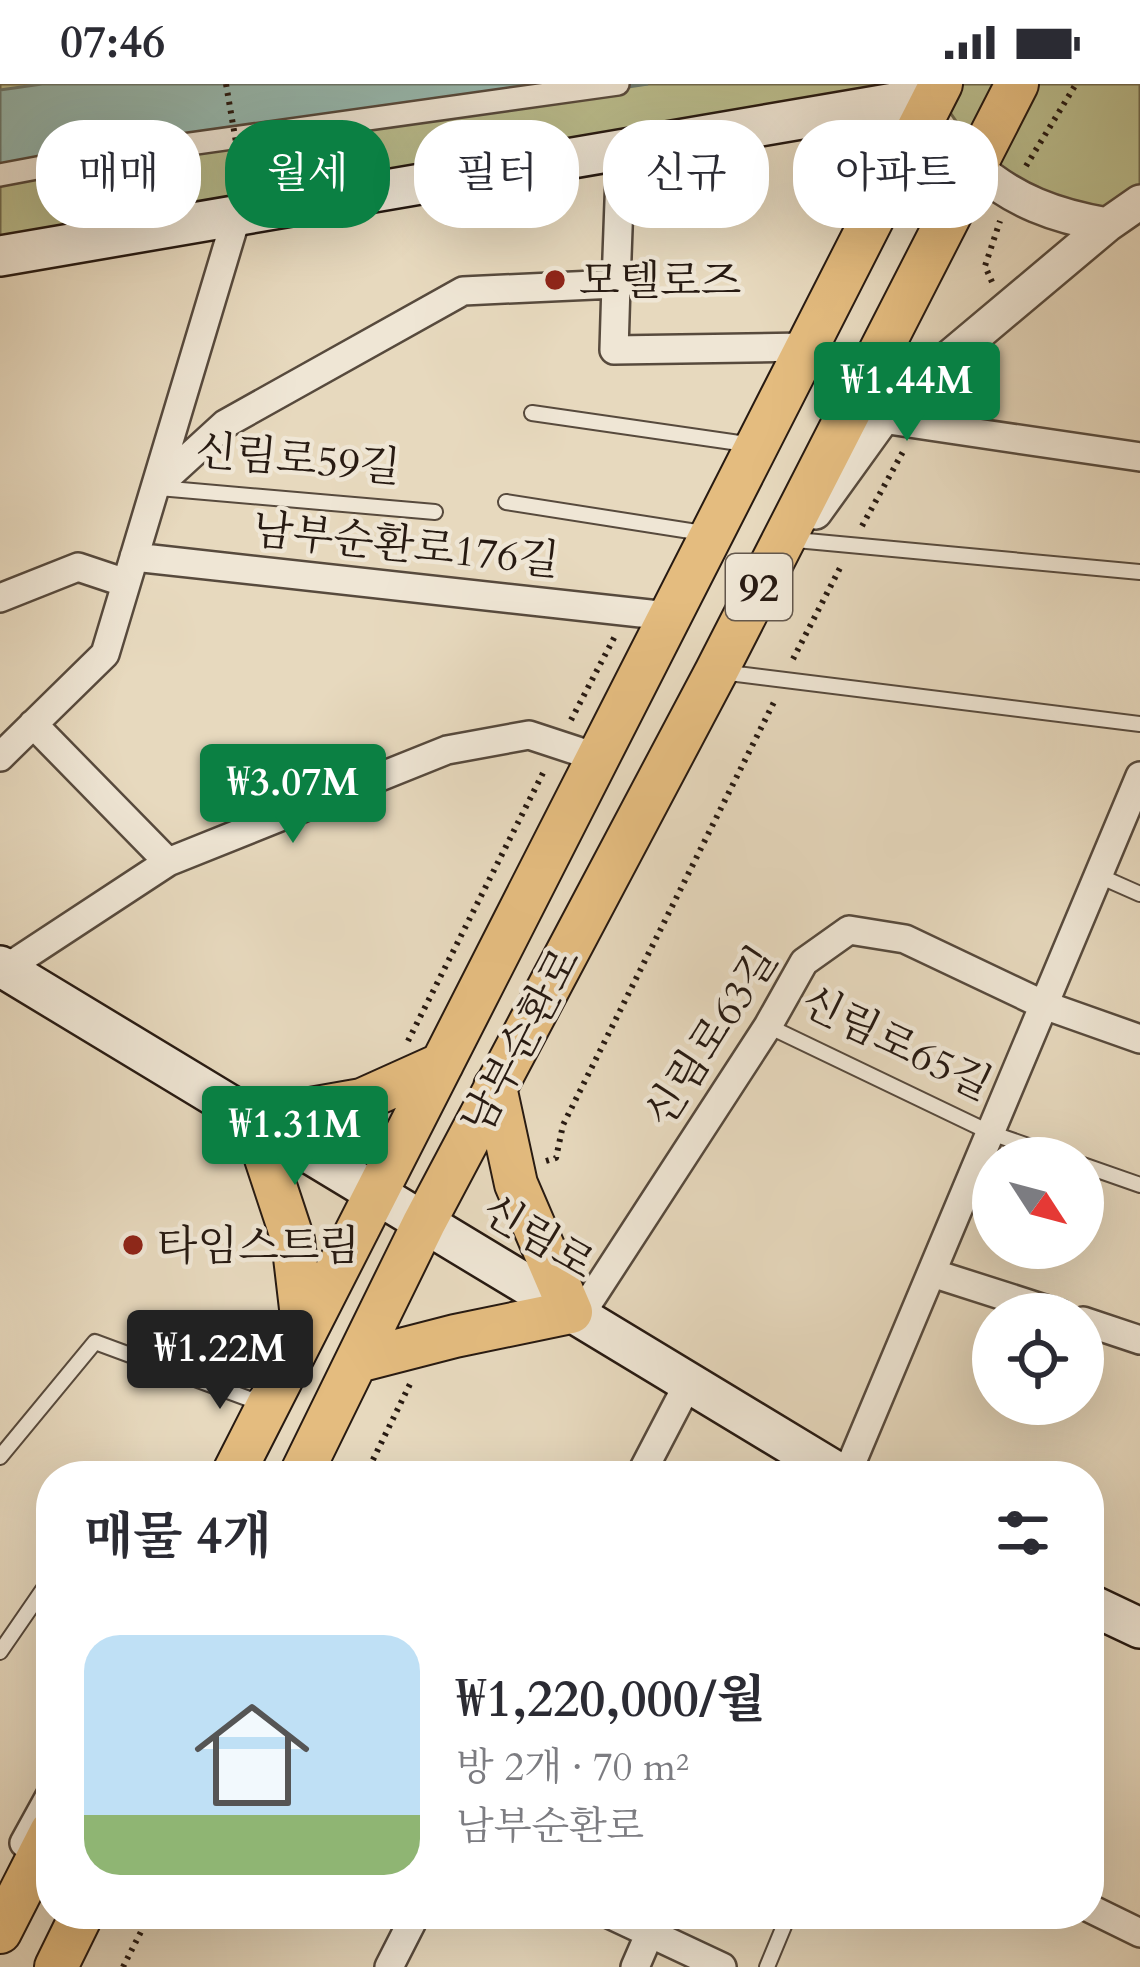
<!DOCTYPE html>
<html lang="ko">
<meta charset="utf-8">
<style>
body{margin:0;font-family:Cardo,"Noto Serif KR",serif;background:#f2f2f3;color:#2b2b33;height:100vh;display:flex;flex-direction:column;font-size:45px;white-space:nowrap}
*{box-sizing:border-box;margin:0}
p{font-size:39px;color:#7c7c81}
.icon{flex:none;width:66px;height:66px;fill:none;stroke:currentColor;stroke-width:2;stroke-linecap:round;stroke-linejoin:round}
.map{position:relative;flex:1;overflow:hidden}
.panel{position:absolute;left:36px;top:1377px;width:1068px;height:468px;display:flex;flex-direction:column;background:#fff;border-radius:48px;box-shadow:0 12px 48px #0002}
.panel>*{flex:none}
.hud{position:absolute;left:36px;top:36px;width:1068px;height:108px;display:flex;gap:24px}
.needle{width:78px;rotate:126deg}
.buttons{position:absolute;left:972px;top:1053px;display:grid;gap:24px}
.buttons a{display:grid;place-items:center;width:132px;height:132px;border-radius:50%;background:#fff;box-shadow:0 12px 48px #0002;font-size:60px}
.price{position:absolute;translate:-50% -102px;padding:0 27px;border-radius:12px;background:#0b8043;color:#fff;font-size:39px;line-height:78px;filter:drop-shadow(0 3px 6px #0008)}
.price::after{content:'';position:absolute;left:50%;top:72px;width:36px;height:27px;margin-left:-18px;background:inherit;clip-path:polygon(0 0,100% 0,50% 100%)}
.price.selected{background:#222;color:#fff}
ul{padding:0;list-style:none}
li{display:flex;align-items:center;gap:36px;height:300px;padding:0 48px}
li span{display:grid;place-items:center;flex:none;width:336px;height:240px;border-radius:36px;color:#555}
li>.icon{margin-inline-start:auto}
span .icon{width:144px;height:144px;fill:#fffc;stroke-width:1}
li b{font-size:51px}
h2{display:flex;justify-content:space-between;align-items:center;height:144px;padding:0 48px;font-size:51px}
.pill{padding:0 42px;border-radius:48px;background:#fff;box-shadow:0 12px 48px #0002;font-size:42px;line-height:108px}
.pill.selected{background:#0b8043;color:#fff}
.status{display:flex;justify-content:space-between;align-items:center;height:84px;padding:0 60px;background:#fff;direction:ltr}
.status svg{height:33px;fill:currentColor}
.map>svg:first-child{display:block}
</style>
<div class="status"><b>07:46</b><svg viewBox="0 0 49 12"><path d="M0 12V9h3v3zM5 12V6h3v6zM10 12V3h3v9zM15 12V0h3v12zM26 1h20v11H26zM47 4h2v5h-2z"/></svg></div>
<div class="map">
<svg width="1140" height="1883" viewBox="0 0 1140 1883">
<rect width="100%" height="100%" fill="#e7d9be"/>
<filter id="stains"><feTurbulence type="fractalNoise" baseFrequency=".00167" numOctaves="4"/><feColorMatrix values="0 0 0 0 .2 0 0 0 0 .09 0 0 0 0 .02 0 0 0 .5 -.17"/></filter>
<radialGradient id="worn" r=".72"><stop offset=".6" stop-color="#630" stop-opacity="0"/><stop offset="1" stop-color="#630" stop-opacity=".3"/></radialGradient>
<path fill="#bbbe8e" stroke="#716c50" stroke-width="3" d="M 0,0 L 1140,0 L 1140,108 L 1108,130 L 1046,119 L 984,77 L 930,0 L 0,160 Z"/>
<path fill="#97bab1" stroke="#6a7a71" stroke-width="3" d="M 42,0 L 648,0 L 0,97 L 0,6 Z"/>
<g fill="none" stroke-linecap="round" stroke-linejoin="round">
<defs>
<path id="service" d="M 532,329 L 753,361
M 159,404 L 435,428
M 506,418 L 703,449
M 796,456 L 1140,488
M 721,588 L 1140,640
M 1097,791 L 1140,810
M 768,942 L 991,1049 L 1063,1074
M 1083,1081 L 1140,1101
M 0,1373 L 95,1258 L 252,1316 L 259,1309
M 0,1568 L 51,1494
M 767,1883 L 789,1830"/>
<path id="pedestrian" d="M 0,91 L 90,74 L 618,0"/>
<path id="minor" d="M 616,200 L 621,63
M 882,335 L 1140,373
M 155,404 L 225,340 L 463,207 L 616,200 L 614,266 L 806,263
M 134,473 L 668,532
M 0,514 L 78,483 L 126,499
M 33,640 L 168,778
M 0,673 L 105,570 L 237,131
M 5,885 L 168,778 L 447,666 L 529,651 L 596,673
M 932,1189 L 1060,1230
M 579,1233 L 768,942 L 804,878 L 849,846 L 905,855 L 1044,921 L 1140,955
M 1083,1237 L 1140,1256
M 640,1392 L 688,1300
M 846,1392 L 1140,692
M 24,1759 L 51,1710
M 1089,1824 L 1140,1849
M 609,1830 L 722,1883
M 389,1883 L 416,1830
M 635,1883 L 658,1830"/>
<path id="tertiary" d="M 974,82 C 1014,117 1055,132 1107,141
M 815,428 L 882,335 L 944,278 L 1107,141 L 1140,118"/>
<path id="secondary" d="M 0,172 L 935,12
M 0,882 L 843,1392
M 1089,1520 L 1140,1544"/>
<path id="primary" d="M 304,1250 L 293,1156 L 253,1035 L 362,1016 L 442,980
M 358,1277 L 455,1252 L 571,1228 L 516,1100 L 495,1003
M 232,1392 L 941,0
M 300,1392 L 424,1139 L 716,588 L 1017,0
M 0,1848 L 51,1748
M 56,1883 L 82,1830"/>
</defs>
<use href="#service" stroke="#574a3d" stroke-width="18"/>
<use href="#pedestrian" stroke="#574a3d" stroke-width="26"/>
<use href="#minor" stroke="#574a3d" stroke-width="32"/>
<use href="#tertiary" stroke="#574a3d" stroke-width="38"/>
<use href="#secondary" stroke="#271a12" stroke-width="44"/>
<use href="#primary" stroke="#271a12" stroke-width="46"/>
<path stroke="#271a12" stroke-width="6" stroke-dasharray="3 6" stroke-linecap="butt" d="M 1026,82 L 1076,0
M 992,198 L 985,182 L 1000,137
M 862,442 L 905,364
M 793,575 L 842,480
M 571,636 L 615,552
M 408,957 L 545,685
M 546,1077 L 556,1074 L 563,1041 L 776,614
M 365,1392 L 411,1298
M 123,1883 L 150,1830"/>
<use href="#service" stroke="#efe6d5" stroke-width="14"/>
<use href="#pedestrian" stroke="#efe6d5" stroke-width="21"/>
<use href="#minor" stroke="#efe6d5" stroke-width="27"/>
<use href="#tertiary" stroke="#efe6d5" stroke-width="33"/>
<use href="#secondary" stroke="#efe6d5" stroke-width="39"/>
<use href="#primary" stroke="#e4bc7f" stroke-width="42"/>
<path stroke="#271a12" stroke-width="6" stroke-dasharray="3 6" stroke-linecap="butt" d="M 226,0 L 248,128"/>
</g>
<g fill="#8f2418" stroke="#efe6d5" stroke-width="4.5">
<circle cx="555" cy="196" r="12"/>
<circle cx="133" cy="1161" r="12"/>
</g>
<g text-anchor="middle" stroke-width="9" stroke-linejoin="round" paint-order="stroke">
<rect fill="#efe6d5" stroke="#63574c" stroke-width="3" x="726" y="470" width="66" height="66" rx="9"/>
<g font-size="39" font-weight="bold" fill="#271a12">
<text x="759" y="517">92</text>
</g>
<g font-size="42" fill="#271a12" stroke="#efe6d5" text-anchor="start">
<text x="579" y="211">모텔로즈</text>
<text x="157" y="1176">타임스트림</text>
</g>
<g font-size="42" fill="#271a12" stroke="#efe6d5">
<text transform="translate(298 374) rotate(5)" y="15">신림로59길</text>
<text transform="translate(406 460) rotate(6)" y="15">남부순환로176길</text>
<text transform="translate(710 952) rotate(-57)" y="15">신림로63길</text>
<text transform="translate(520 956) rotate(-62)" y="15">남부순환로</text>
<text transform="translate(897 958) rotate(26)" y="15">신림로65길</text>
<text transform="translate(539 1152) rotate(31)" y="15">신림로</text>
</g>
</g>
<rect width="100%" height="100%" filter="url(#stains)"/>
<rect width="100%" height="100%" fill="url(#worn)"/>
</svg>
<div class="buttons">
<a><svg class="needle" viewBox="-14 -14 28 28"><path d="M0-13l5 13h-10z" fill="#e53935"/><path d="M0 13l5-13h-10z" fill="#7c7c81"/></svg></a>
<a><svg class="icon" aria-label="locate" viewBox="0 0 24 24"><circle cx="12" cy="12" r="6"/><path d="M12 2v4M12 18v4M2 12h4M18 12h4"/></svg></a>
</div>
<b class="price" style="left:907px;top:360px">₩1.44M</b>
<b class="price" style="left:293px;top:762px">₩3.07M</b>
<b class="price" style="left:295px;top:1104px">₩1.31M</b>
<b class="price selected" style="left:220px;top:1328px">₩1.22M</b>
<div class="hud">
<a class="pill">매매</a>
<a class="pill selected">월세</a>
<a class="pill">필터</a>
<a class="pill">신규</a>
<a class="pill">아파트</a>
</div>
<section class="panel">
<h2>매물 4개<svg class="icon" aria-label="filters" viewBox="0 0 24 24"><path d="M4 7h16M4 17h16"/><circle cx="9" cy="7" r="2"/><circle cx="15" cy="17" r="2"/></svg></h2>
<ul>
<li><span style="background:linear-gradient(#bfe0f5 75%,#8fb573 0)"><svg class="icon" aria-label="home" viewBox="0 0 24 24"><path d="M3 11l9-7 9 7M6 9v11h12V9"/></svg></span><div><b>₩1,220,000/월</b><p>방 2개 · 70 m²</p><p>남부순환로</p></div></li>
</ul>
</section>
</div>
